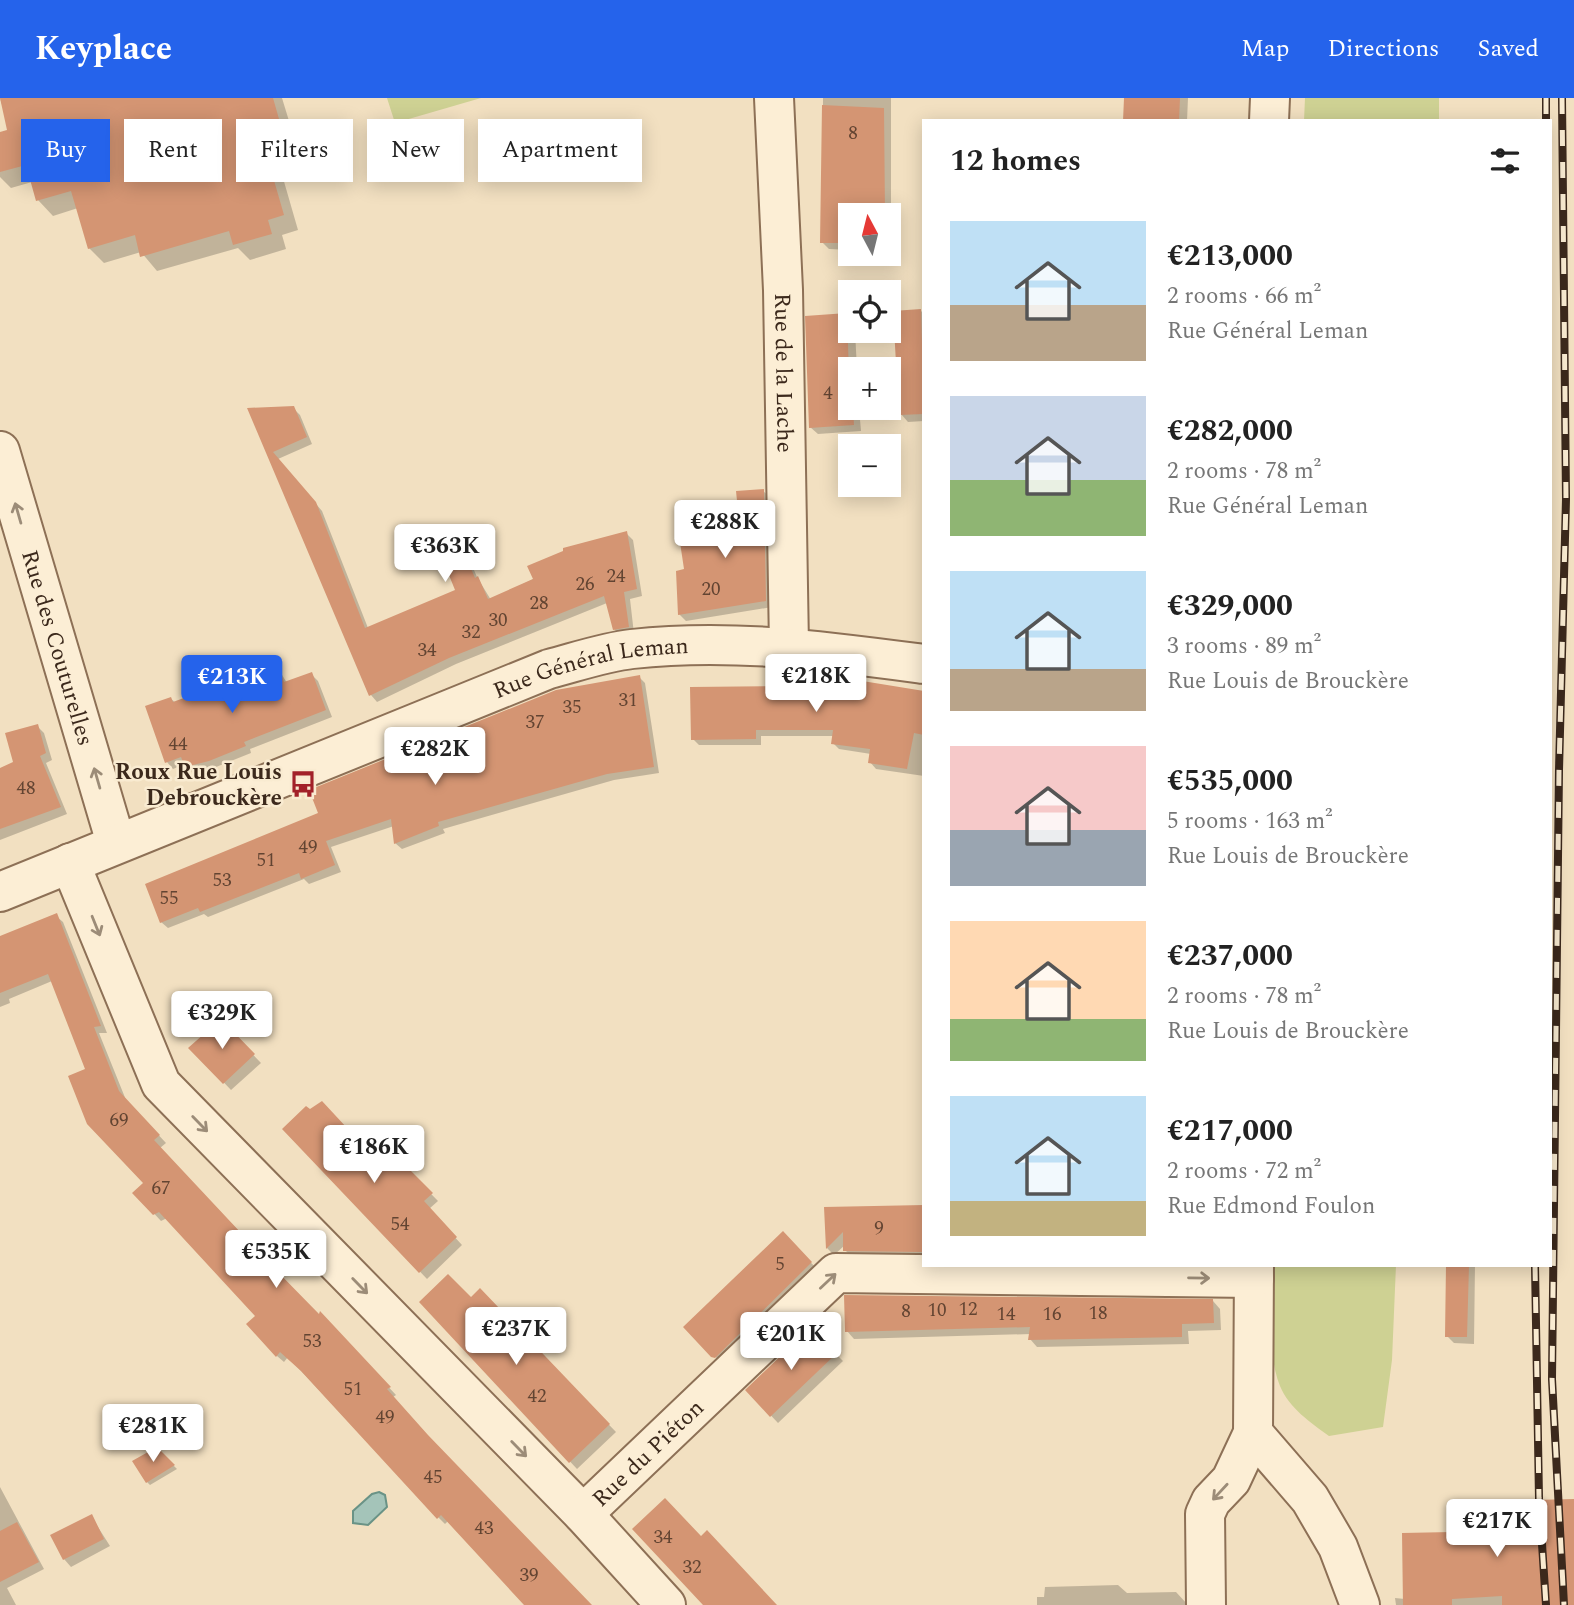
<!DOCTYPE html>
<meta charset="utf-8">
<style>
body{margin:0;font-family:Spectral,serif;background:#f6f6f6;color:#222;height:100vh;display:flex;flex-direction:column;font-size:26px;white-space:nowrap}
*{box-sizing:border-box;margin:0}
p{font-size:23px;color:#767676}
.icon{flex:none;width:38px;height:38px;fill:none;stroke:currentColor;stroke-width:2;stroke-linecap:round;stroke-linejoin:round}
.map{position:relative;flex:1;overflow:hidden}
.drawer{position:absolute;left:922px;top:21px;width:630px;height:1148px;display:flex;flex-direction:column;background:#fff;border-radius:0px;box-shadow:0 4px 18px #0003}
.drawer>*{flex:none}
.top-card{position:absolute;left:21px;top:21px;width:665px;height:63px;display:flex;gap:14px}
.needle{width:46px;rotate:353deg}
.fabs{position:absolute;left:838px;top:105px;display:grid;gap:14px}
.fabs a{display:grid;place-items:center;width:63px;height:63px;border-radius:0px;background:#fff;box-shadow:0 4px 18px #0003;font-size:35px}
.price{position:absolute;translate:-50% -60px;padding:0 16px;border-radius:7px;background:#fff;color:#222;font-size:23px;line-height:46px;filter:drop-shadow(0 2px 4px #0008)}
.price::after{content:'';position:absolute;left:50%;top:42px;width:21px;height:16px;margin-left:-10px;background:inherit;clip-path:polygon(0 0,100% 0,50% 100%)}
.price.on{background:#2563eb;color:#fff}
ul{padding:0;list-style:none}
li{display:flex;align-items:center;gap:21px;height:175px;padding:0 28px}
li span{display:grid;place-items:center;flex:none;width:196px;height:140px;border-radius:0px;color:#555}
li>.icon{margin-inline-start:auto}
span .icon{width:84px;height:84px;fill:#fffc;stroke-width:1}
li b{font-size:30px}
h2{display:flex;justify-content:space-between;align-items:center;height:84px;padding:0 28px;font-size:30px}
.pill{padding:0 24px;border-radius:0px;background:#fff;box-shadow:0 4px 18px #0003;font-size:24px;line-height:63px}
.pill.on{background:#2563eb;color:#fff}
header{display:flex;align-items:center;gap:42px;box-sizing:border-box;height:98px;padding:0 35px;background:#2563eb;color:#fff}
header strong{font-size:33px}
nav{display:flex;gap:38px;margin-inline-start:auto;font-size:24px}
.map>svg:first-child{display:block}
</style>
<header>
<strong>Keyplace</strong>
<nav><a>Map</a><a>Directions</a><a>Saved</a></nav>
</header>
<div class="map">
<svg width="1574" height="1507" viewBox="0 0 1574 1507">
<rect width="100%" height="100%" fill="#f2e0c1"/>
<path fill="#ced193" d="M 387,0 L 481,0 L 395,25 Z
M 1305,0 L 1439,0 L 1439,23 L 1304,23 Z
M 1272,1167 L 1396,1167 L 1392,1262 L 1383,1329 L 1329,1338 C 1311,1325 1289,1310 1280,1288 C 1266,1252 1272,1205 1272,1167 Z"/>
<path fill="#a4c4b9" stroke="#6a9386" stroke-width="2" d="M 379,1394 L 385,1397 L 387,1409 L 368,1427 L 353,1425 L 353,1413 L 372,1396 Z"/>
<path fill="#0003" d="M 0,0 L 282,0 L 293,36 L 272,42 L 298,132 L 282,137 L 286,151 L 250,162 L 238,150 L 157,173 L 141,154 L 104,165 L 89,150 L 78,110 L 53,118 L 38,102 L 32,84 L 11,90 L 0,79 L 0,36 L 10,33 Z
M 823,0 L 891,0 L 891,153 L 889,117 L 850,117 L 850,152 L 829,151 L 822,144 Z
M 1125,0 L 1188,0 L 1187,23 L 1125,23 Z
M 921,213 L 924,216 L 924,323 L 908,324 L 901,316 Z
M 847,217 L 850,221 L 850,233 L 855,233 L 857,271 L 850,271 L 850,310 L 859,310 L 861,333 L 818,336 L 810,329 Z
M 293,310 L 300,317 L 312,346 L 278,361 L 322,413 L 368,530 L 458,493 L 451,428 L 458,435 L 477,479 L 491,502 L 626,435 L 633,442 L 642,498 L 630,501 L 634,536 L 621,538 L 614,531 L 607,505 L 456,566 L 377,604 L 371,597 L 250,312 Z
M 763,393 L 770,399 L 772,509 L 686,523 L 679,516 L 686,473 L 741,423 Z
M 276,567 L 287,585 L 311,576 L 318,583 L 332,619 L 250,651 L 251,655 L 216,669 L 193,675 L 185,666 L 173,671 L 167,664 L 171,601 L 176,605 Z
M 639,579 L 645,585 L 659,675 L 614,682 L 443,731 L 445,735 L 402,751 L 395,745 L 394,728 L 331,749 L 341,774 L 309,786 L 304,781 L 208,819 L 204,816 L 168,830 L 161,824 L 321,716 Z
M 924,595 L 924,678 L 876,671 L 870,664 L 871,656 L 839,651 L 833,645 L 834,638 L 761,638 L 761,647 L 699,647 L 693,641 Z
M 37,628 L 44,635 L 52,662 L 46,665 L 67,716 L 0,742 L 0,671 L 15,665 Z
M 56,818 L 63,824 L 107,935 L 99,935 L 126,1002 L 166,1045 L 160,1050 L 319,1218 L 327,1223 L 396,1297 L 393,1299 L 435,1346 L 587,1507 L 526,1507 L 448,1423 L 445,1426 L 438,1419 L 288,1259 L 284,1264 L 277,1258 L 257,1218 L 167,1120 L 161,1123 L 135,1095 L 145,1085 L 87,972 L 52,883 L 9,901 L 10,905 L 0,909 L 0,841 Z
M 221,923 L 261,965 L 231,992 L 191,950 Z
M 284,1031 L 374,1060 L 385,1049 L 438,1103 L 429,1111 L 462,1147 L 427,1181 Z
M 924,1109 L 924,1161 L 853,1160 L 845,1152 L 845,1147 L 834,1157 L 827,1150 L 826,1110 Z
M 783,1136 L 818,1172 L 723,1266 L 685,1229 Z
M 1448,1167 L 1475,1167 L 1474,1246 L 1454,1245 L 1447,1238 Z
M 480,1193 L 616,1334 L 577,1371 L 421,1204 L 471,1202 Z
M 1213,1203 L 1220,1211 L 1221,1232 L 1188,1233 L 1189,1246 L 1037,1249 L 1030,1241 L 1031,1236 L 854,1241 L 847,1233 Z
M 811,1231 L 843,1263 L 778,1325 L 747,1292 Z
M 153,1317 L 170,1336 L 155,1349 L 177,1371 L 150,1387 L 147,1384 L 152,1353 L 138,1331 Z
M 0,1389 L 44,1471 L 7,1490 L 16,1507 L 0,1507 Z
M 1574,1403 L 1574,1507 L 1396,1507 L 1395,1500 L 1405,1501 L 1503,1435 Z
M 91,1418 L 110,1448 L 71,1469 L 64,1461 Z
M 1118,1487 L 1127,1495 L 1176,1494 L 1188,1507 L 1037,1507 L 1037,1499 L 1044,1499 L 1045,1489 Z"/>
<path fill="#d49573" d="M 0,0 L 273,0 L 279,21 L 258,27 L 284,117 L 268,122 L 272,136 L 233,147 L 229,133 L 140,159 L 135,137 L 88,151 L 71,93 L 36,103 L 26,67 L 0,74 L 0,34 L 7,32 Z
M 1124,0 L 1180,0 L 1179,23 L 1123,23 Z
M 822,7 L 884,10 L 885,117 L 850,117 L 850,145 L 820,145 Z
M 921,211 L 924,316 L 899,317 L 893,213 Z
M 847,215 L 850,310 L 853,310 L 854,327 L 809,330 L 805,218 Z
M 294,308 L 307,339 L 273,354 L 316,404 L 365,530 L 455,492 L 432,435 L 452,426 L 475,480 L 478,478 L 488,501 L 533,481 L 527,468 L 563,453 L 563,450 L 627,433 L 637,491 L 624,494 L 629,529 L 613,532 L 604,498 L 449,560 L 369,598 L 247,310 Z
M 764,391 L 766,503 L 678,517 L 676,473 L 684,471 L 678,431 L 739,422 L 736,393 Z
M 277,565 L 284,584 L 312,574 L 326,612 L 244,644 L 246,648 L 209,663 L 185,669 L 181,659 L 165,665 L 145,608 L 171,599 L 173,604 Z
M 807,574 L 924,593 L 924,637 L 914,635 L 907,671 L 868,665 L 870,651 L 831,646 L 833,632 L 756,632 L 756,641 L 691,642 L 690,589 L 804,588 Z
M 640,577 L 654,669 L 607,676 L 438,724 L 439,728 L 394,746 L 391,721 L 326,743 L 335,767 L 301,781 L 299,775 L 200,814 L 198,810 L 160,825 L 145,786 L 318,715 L 309,692 L 556,592 Z
M 38,626 L 46,655 L 40,658 L 61,709 L 0,731 L 0,670 L 13,664 L 5,635 Z
M 57,815 L 101,928 L 94,929 L 119,993 L 160,1037 L 154,1042 L 269,1165 L 319,1216 L 320,1213 L 391,1289 L 387,1291 L 428,1337 L 592,1507 L 524,1507 L 441,1417 L 437,1421 L 301,1273 L 280,1254 L 276,1259 L 246,1226 L 255,1218 L 159,1114 L 153,1117 L 132,1095 L 143,1085 L 87,1026 L 68,978 L 85,971 L 48,876 L 0,895 L 0,838 Z
M 221,921 L 255,956 L 223,986 L 188,950 Z
M 322,1003 L 373,1058 L 385,1047 L 433,1095 L 424,1103 L 457,1139 L 419,1175 L 282,1031 L 306,1008 L 310,1011 Z
M 924,1107 L 924,1154 L 843,1153 L 843,1134 L 826,1151 L 824,1109 Z
M 783,1133 L 812,1164 L 715,1260 L 711,1259 L 683,1229 Z
M 1446,1167 L 1469,1167 L 1467,1239 L 1445,1239 Z
M 448,1176 L 471,1199 L 480,1190 L 610,1326 L 569,1365 L 419,1204 Z
M 844,1197 L 1213,1201 L 1214,1225 L 1182,1226 L 1182,1239 L 1028,1242 L 1030,1229 L 845,1234 Z
M 811,1229 L 837,1255 L 770,1319 L 745,1292 Z
M 153,1314 L 168,1332 L 147,1350 L 136,1331 Z
M 157,1349 L 175,1367 L 146,1385 L 132,1363 Z
M 665,1400 L 701,1438 L 707,1432 L 777,1507 L 703,1507 L 632,1431 Z
M 1574,1401 L 1574,1507 L 1502,1507 L 1502,1498 L 1452,1501 L 1452,1507 L 1403,1507 L 1402,1435 L 1501,1433 L 1501,1403 Z
M 92,1416 L 104,1441 L 63,1462 L 50,1437 Z
M 17,1424 L 39,1464 L 0,1484 L 0,1433 Z"/>
<g fill="none" stroke-linecap="round" stroke-linejoin="round">
<defs>
<g id="minor">
<path id="s1" d="M 774,0 L 783,192 L 789,548"/>
<path d="M 1269,23 L 1270,0"/>
<path id="s2" d="M 0,353 L 116,745"/>
<path d="M 70,765 L 161,986 L 583,1416 L 666,1507"/>
<path id="s3" d="M 0,794 L 549,571 C 576,564 605,554 632,551 C 731,540 826,553 924,566"/>
<path d="M 1254,1167 L 1253,1335 L 1310,1401 L 1338,1449 L 1360,1507"/>
<path id="s4" d="M 583,1416 L 836,1175 L 1254,1180"/>
<path d="M 1206,1507 L 1205,1416 L 1211,1403 L 1231,1382 L 1253,1335"/>
</g>
</defs>
<use href="#minor" stroke="#8d7056" stroke-width="42"/>
<use href="#minor" stroke="#fceed5" stroke-width="38"/>
<defs>
<path id="rail" d="M 1546,0 L 1546,23
M 1562,0 L 1566,401 L 1559,672 L 1552,1281 L 1564,1507
M 1535,1167 L 1539,1400 L 1546,1507"/>
</defs>
<use href="#rail" stroke="#3c291c" stroke-width="8"/>
<use href="#rail" stroke="#f9ebd1" stroke-width="5" stroke-dasharray="16" stroke-linecap="butt"/>
</g>
<defs><path id="oneway-shaft" d="M-6 0H5M1.5-3L5.5 0L1.5 3" fill="none" stroke-width="1.6" stroke-linecap="round" stroke-linejoin="round" transform="scale(1.75)"/></defs>
<g stroke="#9c8c78">
<use href="#oneway-shaft" transform="translate(18 415) rotate(-106)"/>
<use href="#oneway-shaft" transform="translate(97 680) rotate(-106)"/>
<use href="#oneway-shaft" transform="translate(96 828) rotate(68)"/>
<use href="#oneway-shaft" transform="translate(200 1026) rotate(46)"/>
<use href="#oneway-shaft" transform="translate(1199 1180) rotate(1)"/>
<use href="#oneway-shaft" transform="translate(828 1183) rotate(-43)"/>
<use href="#oneway-shaft" transform="translate(360 1188) rotate(46)"/>
<use href="#oneway-shaft" transform="translate(519 1351) rotate(46)"/>
<use href="#oneway-shaft" transform="translate(1220 1394) rotate(133)"/>
</g>
<defs>
<symbol id="bus-bare" viewBox="-9 -9 18 18"><path d="M-5-6H5V4H4V6H2V4H-2V6H-4V4H-5ZM-3.5-4V0h7V-4ZM-3.5 1.2v1.5H-2V1.2ZM2 1.2v1.5H3.5V1.2Z" fill="#a22129" stroke="#f9ebd1" stroke-width="2.5" paint-order="stroke"/></symbol>
</defs>
<g fill-rule="evenodd">
<use href="#bus-bare" x="284" y="667" width="38" height="38"/>
</g>
<g text-anchor="middle" stroke-width="5" stroke-linejoin="round" paint-order="stroke">
<g font-size="19" fill="#624432">
<text x="853" y="41">8</text>
<text x="828" y="301">4</text>
<text x="616" y="484">24</text>
<text x="585" y="492">26</text>
<text x="711" y="497">20</text>
<text x="539" y="511">28</text>
<text x="498" y="528">30</text>
<text x="471" y="540">32</text>
<text x="427" y="558">34</text>
<text x="628" y="608">31</text>
<text x="572" y="615">35</text>
<text x="535" y="630">37</text>
<text x="178" y="652">44</text>
<text x="26" y="696">48</text>
<text x="308" y="755">49</text>
<text x="266" y="768">51</text>
<text x="222" y="788">53</text>
<text x="169" y="806">55</text>
<text x="119" y="1028">69</text>
<text x="161" y="1096">67</text>
<text x="400" y="1132">54</text>
<text x="879" y="1136">9</text>
<text x="780" y="1172">5</text>
<text x="968" y="1217">12</text>
<text x="937" y="1218">10</text>
<text x="906" y="1219">8</text>
<text x="1098" y="1221">18</text>
<text x="1006" y="1222">14</text>
<text x="1052" y="1222">16</text>
<text x="312" y="1249">53</text>
<text x="353" y="1297">51</text>
<text x="537" y="1304">42</text>
<text x="385" y="1325">49</text>
<text x="433" y="1385">45</text>
<text x="484" y="1436">43</text>
<text x="663" y="1445">34</text>
<text x="692" y="1475">32</text>
<text x="529" y="1483">39</text>
</g>
<g font-size="23" fill="#3c291c" stroke="#f9ebd1">
<text dy="8" stroke="none"><textPath href="#s1" startOffset="275">Rue de la Lache</textPath></text>
<text dy="8" stroke="none"><textPath href="#s2" startOffset="205">Rue des Couturelles</textPath></text>
<text dy="8" stroke="none"><textPath href="#s3" startOffset="634">Rue Général Leman</textPath></text>
<text dy="8" stroke="none"><textPath href="#s4" startOffset="89">Rue du Piéton</textPath></text>
</g>
<g font-size="23" font-weight="bold" fill="#3c291c" stroke="#f9ebd1" text-anchor="end">
<text x="282" y="681">Roux Rue Louis<tspan x="282" dy="26">Debrouckère</tspan></text>
</g>
</g>
</svg>
<div class="fabs">
<a><svg class="needle" viewBox="-14 -14 28 28"><path d="M0-13l5 13h-10z" fill="#e53935"/><path d="M0 13l5-13h-10z" fill="#767676"/></svg></a>
<a><svg class="icon" aria-label="locate" viewBox="0 0 24 24"><circle cx="12" cy="12" r="6"/><path d="M12 2v4M12 18v4M2 12h4M18 12h4"/></svg></a>
<a>+</a>
<a>−</a>
</div>
<b class="price" style="left:725px;top:462px">€288K</b>
<b class="price" style="left:445px;top:486px">€363K</b>
<b class="price" style="left:816px;top:616px">€218K</b>
<b class="price on" style="left:232px;top:617px">€213K</b>
<b class="price" style="left:435px;top:689px">€282K</b>
<b class="price" style="left:222px;top:953px">€329K</b>
<b class="price" style="left:374px;top:1087px">€186K</b>
<b class="price" style="left:276px;top:1192px">€535K</b>
<b class="price" style="left:516px;top:1269px">€237K</b>
<b class="price" style="left:791px;top:1274px">€201K</b>
<b class="price" style="left:153px;top:1366px">€281K</b>
<b class="price" style="left:1497px;top:1461px">€217K</b>
<div class="top-card">
<a class="pill on">Buy</a>
<a class="pill">Rent</a>
<a class="pill">Filters</a>
<a class="pill">New</a>
<a class="pill">Apartment</a>
</div>
<section class="drawer">
<h2>12 homes<svg class="icon" aria-label="filters" viewBox="0 0 24 24"><path d="M4 7h16M4 17h16"/><circle cx="9" cy="7" r="2"/><circle cx="15" cy="17" r="2"/></svg></h2>
<ul>
<li><span style="background:linear-gradient(#bfe0f5 60%,#b9a48a 0)"><svg class="icon" aria-label="home" viewBox="0 0 24 24"><path d="M3 11l9-7 9 7M6 9v11h12V9"/></svg></span><div><b>€213,000</b><p>2 rooms · 66 m²</p><p>Rue Général Leman</p></div></li>
<li><span style="background:linear-gradient(#c9d6e8 60%,#8fb573 0)"><svg class="icon" aria-label="home" viewBox="0 0 24 24"><path d="M3 11l9-7 9 7M6 9v11h12V9"/></svg></span><div><b>€282,000</b><p>2 rooms · 78 m²</p><p>Rue Général Leman</p></div></li>
<li><span style="background:linear-gradient(#bfe0f5 70%,#b9a48a 0)"><svg class="icon" aria-label="home" viewBox="0 0 24 24"><path d="M3 11l9-7 9 7M6 9v11h12V9"/></svg></span><div><b>€329,000</b><p>3 rooms · 89 m²</p><p>Rue Louis de Brouckère</p></div></li>
<li><span style="background:linear-gradient(#f6c9c9 60%,#9aa5b1 0)"><svg class="icon" aria-label="home" viewBox="0 0 24 24"><path d="M3 11l9-7 9 7M6 9v11h12V9"/></svg></span><div><b>€535,000</b><p>5 rooms · 163 m²</p><p>Rue Louis de Brouckère</p></div></li>
<li><span style="background:linear-gradient(#ffd9b3 70%,#8fb573 0)"><svg class="icon" aria-label="home" viewBox="0 0 24 24"><path d="M3 11l9-7 9 7M6 9v11h12V9"/></svg></span><div><b>€237,000</b><p>2 rooms · 78 m²</p><p>Rue Louis de Brouckère</p></div></li>
<li><span style="background:linear-gradient(#bfe0f5 75%,#c2b280 0)"><svg class="icon" aria-label="home" viewBox="0 0 24 24"><path d="M3 11l9-7 9 7M6 9v11h12V9"/></svg></span><div><b>€217,000</b><p>2 rooms · 72 m²</p><p>Rue Edmond Foulon</p></div></li>
</ul>
</section>
</div>
